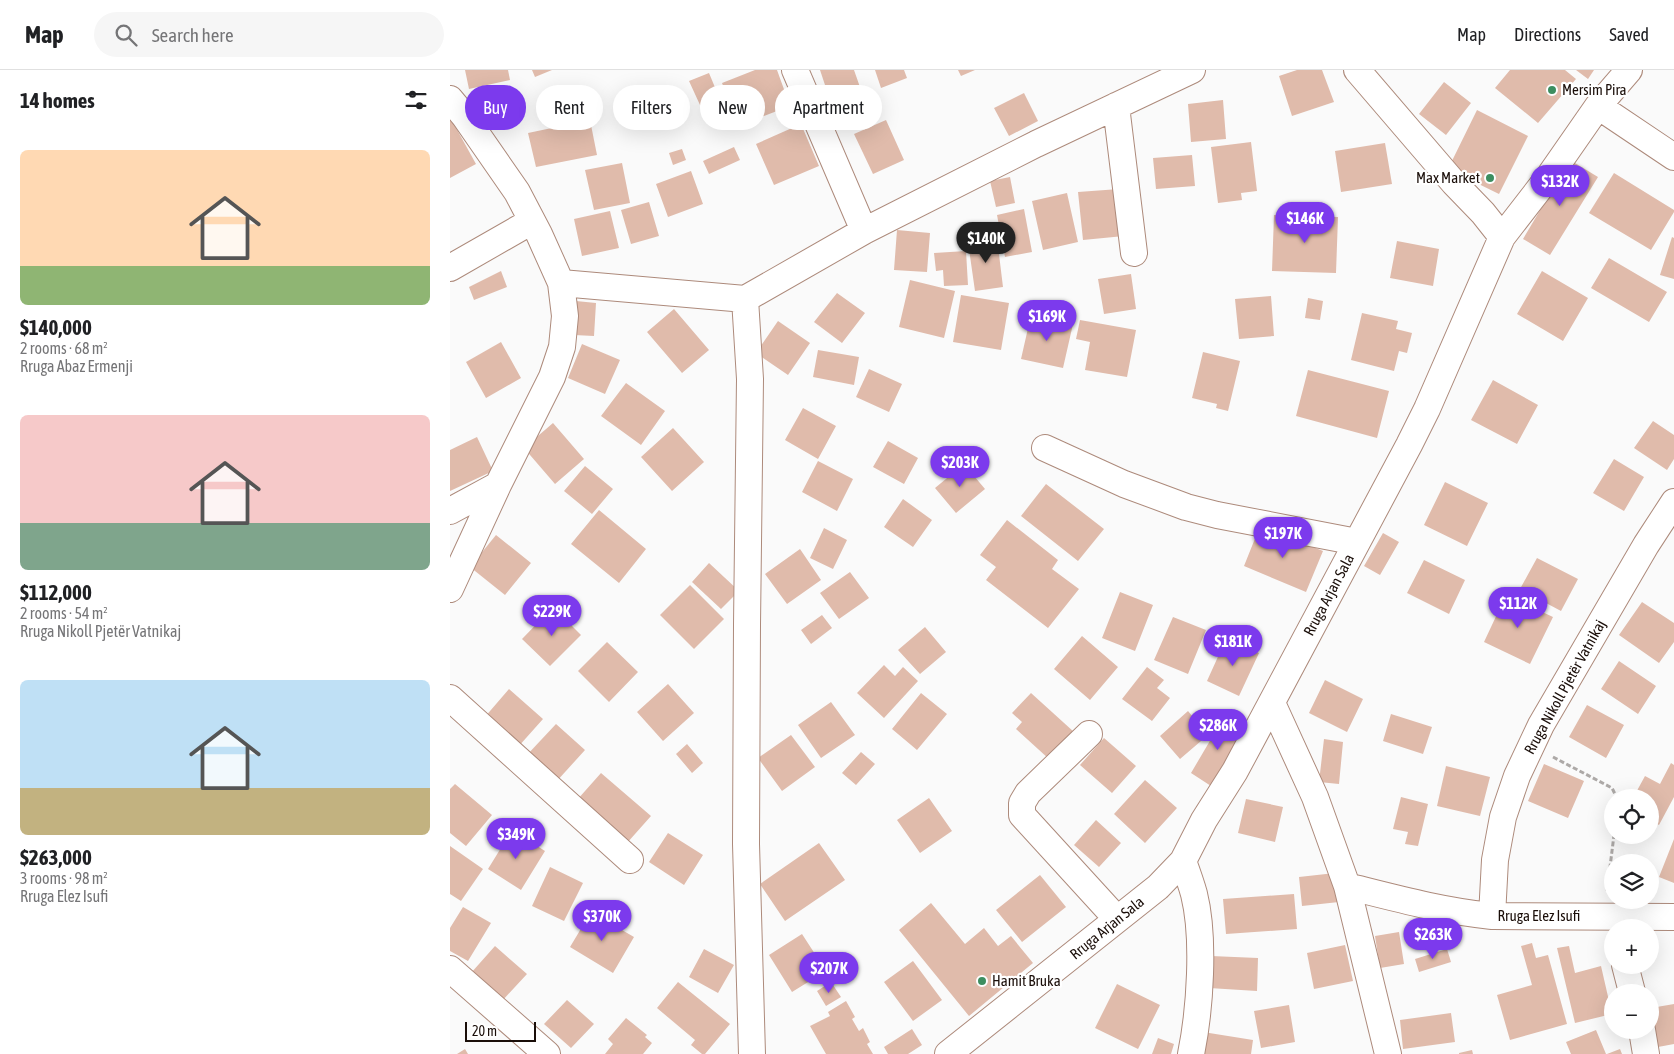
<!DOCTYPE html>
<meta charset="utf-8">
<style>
body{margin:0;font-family:"Asap Condensed",sans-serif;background:#f6f6f6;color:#202124;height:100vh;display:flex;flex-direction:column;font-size:19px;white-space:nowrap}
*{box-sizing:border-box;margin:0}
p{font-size:16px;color:#757577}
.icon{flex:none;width:28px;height:28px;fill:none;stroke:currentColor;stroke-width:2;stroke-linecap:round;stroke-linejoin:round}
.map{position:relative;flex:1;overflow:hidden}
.side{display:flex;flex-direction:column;background:#fff;width:450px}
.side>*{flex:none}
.banner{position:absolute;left:15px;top:15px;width:475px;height:45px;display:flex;gap:10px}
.buttons{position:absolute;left:1154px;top:719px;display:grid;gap:10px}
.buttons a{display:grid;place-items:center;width:55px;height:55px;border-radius:50%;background:#fff;box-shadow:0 5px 20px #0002;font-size:25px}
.scale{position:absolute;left:15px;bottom:12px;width:71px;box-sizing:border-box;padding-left:5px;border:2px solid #1a0e09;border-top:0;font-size:14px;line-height:18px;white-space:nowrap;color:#1a0e09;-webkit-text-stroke:4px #fff;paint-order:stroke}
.price{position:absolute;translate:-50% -42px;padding:0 11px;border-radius:18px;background:#7c3aed;color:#fff;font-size:16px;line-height:32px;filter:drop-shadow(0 1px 2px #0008)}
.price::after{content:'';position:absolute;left:50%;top:30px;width:15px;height:11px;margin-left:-8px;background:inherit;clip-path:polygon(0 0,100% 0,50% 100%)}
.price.active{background:#222;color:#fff}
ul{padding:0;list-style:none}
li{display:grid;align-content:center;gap:10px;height:265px;padding:0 20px}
li span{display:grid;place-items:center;height:155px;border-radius:8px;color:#555}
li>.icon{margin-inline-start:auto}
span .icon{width:90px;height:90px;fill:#fffc;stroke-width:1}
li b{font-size:21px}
h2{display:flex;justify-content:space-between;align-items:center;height:60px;padding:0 20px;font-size:21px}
.chip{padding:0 18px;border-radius:22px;background:#fff;box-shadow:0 5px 20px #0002;font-size:18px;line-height:45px}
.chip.active{background:#7c3aed;color:#fff}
header{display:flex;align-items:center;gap:30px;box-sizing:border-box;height:70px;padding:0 25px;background:#fff;border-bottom:1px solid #e0e0e0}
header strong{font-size:24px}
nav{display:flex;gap:28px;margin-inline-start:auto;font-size:18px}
.search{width:350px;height:45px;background:#f6f6f6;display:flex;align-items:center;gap:12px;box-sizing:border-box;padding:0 18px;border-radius:28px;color:#757577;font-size:19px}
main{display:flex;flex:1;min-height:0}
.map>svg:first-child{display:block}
</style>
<header>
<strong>Map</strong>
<div class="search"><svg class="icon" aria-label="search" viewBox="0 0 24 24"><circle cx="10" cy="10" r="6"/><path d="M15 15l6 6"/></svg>Search here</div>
<nav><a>Map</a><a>Directions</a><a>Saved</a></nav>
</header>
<main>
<section class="side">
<h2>14 homes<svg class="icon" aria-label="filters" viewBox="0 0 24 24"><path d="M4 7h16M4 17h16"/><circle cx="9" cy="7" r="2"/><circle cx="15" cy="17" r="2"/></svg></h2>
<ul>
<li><span style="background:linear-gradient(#ffd9b3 75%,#8fb573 0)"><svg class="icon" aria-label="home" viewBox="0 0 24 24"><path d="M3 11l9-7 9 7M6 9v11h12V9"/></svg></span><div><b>$140,000</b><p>2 rooms · 68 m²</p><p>Rruga Abaz Ermenji</p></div></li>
<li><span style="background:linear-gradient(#f6c9c9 70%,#7fa58c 0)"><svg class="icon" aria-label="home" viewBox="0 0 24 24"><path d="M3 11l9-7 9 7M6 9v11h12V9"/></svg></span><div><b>$112,000</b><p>2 rooms · 54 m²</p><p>Rruga Nikoll Pjetër Vatnikaj</p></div></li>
<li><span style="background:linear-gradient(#bfe0f5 70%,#c2b280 0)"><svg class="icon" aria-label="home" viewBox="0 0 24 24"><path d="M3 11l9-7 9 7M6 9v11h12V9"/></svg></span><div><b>$263,000</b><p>3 rooms · 98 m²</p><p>Rruga Elez Isufi</p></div></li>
</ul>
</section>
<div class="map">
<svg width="1224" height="984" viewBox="0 0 1224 984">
<rect width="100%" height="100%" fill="#fafafa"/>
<path fill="#e0bbab" d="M 15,0 L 58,0 L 60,10 L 19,19 Z
M 82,0 L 102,0 L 85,7 Z
M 305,0 L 327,0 L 340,36 L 296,53 L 291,38 L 283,41 L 272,13 Z
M 370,0 L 404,0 L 411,20 L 380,30 Z
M 425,0 L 454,0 L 457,8 L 431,18 Z
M 508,0 L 525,0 L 511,6 Z
M 847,0 L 872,0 L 884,32 L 842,46 L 829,6 Z
M 1060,0 L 1115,0 L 1126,9 L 1088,53 L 1045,18 Z
M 1126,0 L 1144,0 L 1138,9 Z
M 259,3 L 269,27 L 250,35 L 239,11 Z
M 994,12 L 1021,33 L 996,65 L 969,44 Z
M 574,23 L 588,51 L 559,66 L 544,38 Z
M 773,30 L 776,69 L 741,72 L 738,34 Z
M 1027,40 L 1078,66 L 1049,124 L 998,99 Z
M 0,47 L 26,94 L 0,108 Z
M 140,50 L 147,85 L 86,97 L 78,63 Z
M 436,50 L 454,90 L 423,104 L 404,64 Z
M 351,54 L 369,96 L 324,115 L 306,74 Z
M 801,72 L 807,121 L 791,123 L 792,130 L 768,133 L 761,77 Z
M 935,73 L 942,114 L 891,122 L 885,81 Z
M 284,77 L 290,90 L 259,104 L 253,91 Z
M 232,79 L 236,90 L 223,95 L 219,83 Z
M 742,85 L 745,116 L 706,119 L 703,88 Z
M 1120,90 L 1148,107 L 1100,185 L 1073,169 Z
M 172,93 L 180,133 L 144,140 L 135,100 Z
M 241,101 L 253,134 L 218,147 L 206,114 Z
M 1164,103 L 1224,140 L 1224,142 L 1201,180 L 1139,143 Z
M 560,107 L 565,133 L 546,137 L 540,111 Z
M 669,119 L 674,166 L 633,170 L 628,122 Z
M 617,123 L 628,172 L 593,180 L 582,131 Z
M 199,132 L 209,166 L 181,174 L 171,140 Z
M 574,139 L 582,182 L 555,187 L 547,145 Z
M 160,141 L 169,178 L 132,186 L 124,149 Z
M 824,145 L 888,147 L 886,203 L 822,201 Z
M 447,160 L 480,163 L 477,202 L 444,200 Z
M 1222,167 L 1224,168 L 1224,209 L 1210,205 Z
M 547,168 L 553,217 L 525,221 L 518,172 Z
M 947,171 L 989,179 L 983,216 L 940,208 Z
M 516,181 L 518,215 L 494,216 L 493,200 L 486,201 L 484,183 Z
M 1159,188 L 1217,222 L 1199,252 L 1141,218 Z
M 51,201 L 57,217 L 24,230 L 19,217 Z
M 1092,201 L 1138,228 L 1113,271 L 1067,244 Z
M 681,204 L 686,239 L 654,244 L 648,209 Z
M 460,210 L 505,221 L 494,268 L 449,257 Z
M 387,223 L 415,243 L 392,273 L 364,252 Z
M 511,225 L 559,233 L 551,280 L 503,272 Z
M 821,226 L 824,266 L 789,269 L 785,229 Z
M 858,228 L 873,231 L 870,250 L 855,248 Z
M 126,231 L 146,233 L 144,266 L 124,265 Z
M 224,239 L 259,280 L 232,303 L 197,262 Z
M 912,243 L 948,251 L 946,259 L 962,263 L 957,283 L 949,281 L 944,301 L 901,290 Z
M 581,245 L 623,254 L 613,298 L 571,289 Z
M 630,250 L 686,260 L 677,307 L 635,300 L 640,272 L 626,269 Z
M 328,251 L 360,273 L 338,305 L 306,283 Z
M 51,272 L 71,308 L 36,328 L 16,292 Z
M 132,274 L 170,290 L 155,324 L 118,308 Z
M 368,280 L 409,287 L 404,315 L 363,307 Z
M 753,282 L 790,291 L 778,341 L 766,338 L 767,334 L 742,328 Z
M 419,299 L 452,314 L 439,342 L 406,327 Z
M 858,300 L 939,321 L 927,368 L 846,346 Z
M 1043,310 L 1088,335 L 1067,374 L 1021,350 Z
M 176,313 L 215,341 L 191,375 L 151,346 Z
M 353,338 L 386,356 L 368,389 L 335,370 Z
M 1203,351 L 1224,365 L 1224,389 L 1217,400 L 1184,378 Z
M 103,353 L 134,389 L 105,414 L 74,378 Z
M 223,358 L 254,392 L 222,421 L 191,387 Z
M 27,367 L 43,401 L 0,421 L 0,380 Z
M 438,371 L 468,388 L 454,414 L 423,397 Z
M 1164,389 L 1194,407 L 1174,441 L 1143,423 Z
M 368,391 L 403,409 L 387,441 L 352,422 Z
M 514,394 L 535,419 L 506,443 L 485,418 Z
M 135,396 L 163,419 L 142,444 L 114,421 Z
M 995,412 L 1038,433 L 1017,476 L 974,455 Z
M 596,414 L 654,459 L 628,491 L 571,446 Z
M 453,429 L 482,450 L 463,477 L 434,457 Z
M 149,440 L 196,479 L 169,513 L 121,474 Z
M 557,450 L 608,490 L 602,499 L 629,519 L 598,558 L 536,510 L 546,497 L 530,485 Z
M 810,456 L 873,481 L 856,522 L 794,496 Z
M 374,458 L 397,470 L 383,499 L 360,488 Z
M 933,463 L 949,472 L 930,505 L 914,496 Z
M 46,465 L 81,493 L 55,525 L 20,497 Z
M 350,479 L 371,510 L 337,534 L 315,504 Z
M 1087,488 L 1128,509 L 1111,541 L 1070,519 Z
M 974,490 L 1015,510 L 999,544 L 957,523 Z
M 259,493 L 289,521 L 271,539 L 242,512 Z
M 400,502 L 419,528 L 389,549 L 370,523 Z
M 240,515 L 274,549 L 244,579 L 210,545 Z
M 670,522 L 703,535 L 685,581 L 652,568 Z
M 1056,525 L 1103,547 L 1080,594 L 1034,572 Z
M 1192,532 L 1224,553 L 1224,572 L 1209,593 L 1169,565 Z
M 103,537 L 131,565 L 100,596 L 72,569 Z
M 372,545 L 382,558 L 361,574 L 351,560 Z
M 723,547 L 756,560 L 738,604 L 704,590 Z
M 475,557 L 496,582 L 470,604 L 448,580 Z
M 632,566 L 668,597 L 640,630 L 604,599 Z
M 776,569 L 809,583 L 789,626 L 757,611 Z
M 157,572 L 188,602 L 159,632 L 128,601 Z
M 1169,591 L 1206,616 L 1188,644 L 1151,619 Z
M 434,595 L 445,606 L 453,597 L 468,611 L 434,648 L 407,623 Z
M 697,597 L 714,610 L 707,618 L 720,628 L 702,651 L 672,629 Z
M 875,610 L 913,629 L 897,662 L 859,643 Z
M 218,614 L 244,643 L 213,671 L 187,642 Z
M 59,619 L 93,649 L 68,677 L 34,648 Z
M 471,623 L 497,644 L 467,680 L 442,659 Z
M 581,623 L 624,662 L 599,689 L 566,659 L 572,652 L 562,643 Z
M 381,632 L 405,665 L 371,688 L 348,655 Z
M 1137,635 L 1174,655 L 1156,688 L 1119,667 Z
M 738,641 L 758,665 L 730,689 L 710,666 Z
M 941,644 L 982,657 L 973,684 L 933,671 Z
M 774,647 L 795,659 L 761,716 L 741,703 Z
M 106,654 L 135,680 L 106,712 L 76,686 Z
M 341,665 L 365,697 L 332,721 L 308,688 Z
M 654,668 L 686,696 L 662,723 L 630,695 Z
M 874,669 L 893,672 L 889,714 L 869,712 Z
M 237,674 L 253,693 L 242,703 L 226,684 Z
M 411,682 L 425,694 L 406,715 L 392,703 Z
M 1221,693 L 1224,695 L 1224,727 L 1209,755 L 1200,750 L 1200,728 L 1183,728 L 1195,706 L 1210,714 Z
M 1094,694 L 1134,711 L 1118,748 L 1078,731 Z
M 996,696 L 1040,707 L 1030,746 L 987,736 Z
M 151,703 L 201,746 L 177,773 L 127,730 Z
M 695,710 L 727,738 L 695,773 L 664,744 Z
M 5,714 L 42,745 L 16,776 L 0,763 L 0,719 Z
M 951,727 L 978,734 L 968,776 L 955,774 L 958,762 L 943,759 Z
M 479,728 L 502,761 L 470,783 L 447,750 Z
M 796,729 L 833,737 L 825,772 L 788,763 Z
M 646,750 L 671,773 L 649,797 L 624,775 Z
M 62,760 L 95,781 L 71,820 L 38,799 Z
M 218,763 L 253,785 L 234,815 L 199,792 Z
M 1224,769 L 1224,813 L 1209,807 Z
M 369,773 L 395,810 L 335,851 L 310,814 Z
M 0,776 L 33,799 L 11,831 L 0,824 Z
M 100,797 L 133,813 L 114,851 L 82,836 Z
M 885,803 L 889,832 L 852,836 L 849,807 Z
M 590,805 L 616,837 L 572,872 L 546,840 Z
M 844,824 L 847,859 L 776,864 L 773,829 Z
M 481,833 L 515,874 L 534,858 L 548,876 L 561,866 L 583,893 L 519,946 L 449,860 Z
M 13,837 L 41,853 L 18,891 L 0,881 L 0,858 Z
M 141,842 L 184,867 L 163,903 L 120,877 Z
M 949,862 L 954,894 L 930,898 L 925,866 Z
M 352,864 L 376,901 L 342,922 L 319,885 Z
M 1082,873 L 1086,888 L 1098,885 L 1117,954 L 1060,970 L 1047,925 L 1082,915 L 1071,876 Z
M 895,875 L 903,911 L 864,919 L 857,883 Z
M 45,876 L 77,904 L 52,931 L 21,903 Z
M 1119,876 L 1125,903 L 1151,896 L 1162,944 L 1125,953 L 1107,878 Z
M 254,879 L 284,895 L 268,923 L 239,907 Z
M 997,879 L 1001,892 L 969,902 L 965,889 Z
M 761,886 L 808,888 L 807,921 L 759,918 Z
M 463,891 L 492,930 L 463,951 L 434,912 Z
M 228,912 L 280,954 L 255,984 L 252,984 L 241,975 L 245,970 L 207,938 Z
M 381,912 L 391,927 L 376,936 L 367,921 Z
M 667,914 L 710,935 L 688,979 L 645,958 Z
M 117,930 L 144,954 L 121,978 L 94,954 Z
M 396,931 L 405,947 L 402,949 L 409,961 L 413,958 L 420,972 L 417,974 L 423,984 L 376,984 L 360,956 L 380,946 L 378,942 Z
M 1224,934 L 1224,974 L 1208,977 L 1201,938 Z
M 839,935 L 845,972 L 811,978 L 804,941 Z
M 1001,943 L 1005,972 L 953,979 L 950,950 Z
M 176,948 L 197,965 L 195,967 L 202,973 L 193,984 L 155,984 L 163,974 L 158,969 Z
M 462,959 L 472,975 L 458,984 L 438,984 L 434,977 Z
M 1146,960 L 1156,984 L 1121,984 L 1116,972 Z
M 753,962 L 803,970 L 801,984 L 750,984 Z
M 708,968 L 724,974 L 721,984 L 702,984 Z
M 15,979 L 18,984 L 7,984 Z
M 1170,979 L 1172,984 L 1157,984 Z
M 1022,980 L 1023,984 L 1009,984 L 1009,983 Z"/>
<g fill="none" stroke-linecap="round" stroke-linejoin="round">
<defs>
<path id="minor" d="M 345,0 L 414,161
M 907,0 L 1004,113 L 1033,143 L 1052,167
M 0,29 L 15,47 L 67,122 L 89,164 L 111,213 L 115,246 L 112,277 L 102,307 L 48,415 L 0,519
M 666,36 L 684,183
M 1148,36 L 1224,87
M 0,198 L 82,151
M 111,213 L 295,229 L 414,161 L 586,74 L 742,0
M 295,229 L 300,309 L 297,555 L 296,774 L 302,984
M 595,378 L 674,414 L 736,437 L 767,445 L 907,472
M 0,441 L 48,415
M 0,628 L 180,790
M 822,633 L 865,727 L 897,816 L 938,984
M 639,664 L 578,723 L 572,733 L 572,745 L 667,849
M 733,791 C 737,802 741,813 744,824 C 755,868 750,940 741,984
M 897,816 C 945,828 992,841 1042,846 L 1224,847
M 1042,846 L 1045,790 L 1053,747 L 1067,706 L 1091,655 L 1196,475 L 1224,432
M 1175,895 L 1182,922
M 0,899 L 97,984
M 1192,960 L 1196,984
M 498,984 L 708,817 L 733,791 L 754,750 L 785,701 L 959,375 L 977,339 L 1052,167 L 1100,105 L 1148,36 L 1179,0"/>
</defs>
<use href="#minor" stroke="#ad8a7b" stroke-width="28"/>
<path stroke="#ada9a7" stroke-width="3" stroke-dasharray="5 2.5" stroke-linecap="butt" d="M 1103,687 L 1162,718 L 1167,728
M 1157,821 L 1164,765"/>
<use href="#minor" stroke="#fff" stroke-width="26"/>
</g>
<g fill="#3d8e60" stroke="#fff" stroke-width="2">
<circle cx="1102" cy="20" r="5"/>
<circle cx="1040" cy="108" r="5"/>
<circle cx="532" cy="911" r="5"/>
</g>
<g text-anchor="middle" stroke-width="4.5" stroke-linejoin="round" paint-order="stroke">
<g font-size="15" fill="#1a0e09" stroke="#fff" text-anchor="start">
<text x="1112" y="25">Mersim Pira</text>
<text x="1030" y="113" text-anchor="end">Max Market</text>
<text x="542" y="916">Hamit Bruka</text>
</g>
<g font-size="15" fill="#1a0e09" stroke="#fff">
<text transform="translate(879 525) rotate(-62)" y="5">Rruga Arjan Sala</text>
<text transform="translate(1115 617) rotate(-61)" y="5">Rruga Nikoll Pjetër Vatnikaj</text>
<text x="1089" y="851">Rruga Elez Isufi</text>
<text transform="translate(657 858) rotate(-39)" y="5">Rruga Arjan Sala</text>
</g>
</g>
</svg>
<div class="buttons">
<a><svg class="icon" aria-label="locate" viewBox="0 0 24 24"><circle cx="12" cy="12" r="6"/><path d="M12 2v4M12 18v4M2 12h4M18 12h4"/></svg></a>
<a><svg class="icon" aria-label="layers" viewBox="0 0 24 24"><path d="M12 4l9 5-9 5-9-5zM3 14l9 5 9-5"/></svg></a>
<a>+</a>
<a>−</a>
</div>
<div class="scale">20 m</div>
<b class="price" style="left:1110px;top:137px">$132K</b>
<b class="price" style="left:855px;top:174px">$146K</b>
<b class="price active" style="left:536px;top:194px">$140K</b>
<b class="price" style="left:597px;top:272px">$169K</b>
<b class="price" style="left:510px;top:418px">$203K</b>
<b class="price" style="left:833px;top:489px">$197K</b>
<b class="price" style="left:1068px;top:559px">$112K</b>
<b class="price" style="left:102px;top:567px">$229K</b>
<b class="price" style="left:783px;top:597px">$181K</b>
<b class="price" style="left:768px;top:681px">$286K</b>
<b class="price" style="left:66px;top:790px">$349K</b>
<b class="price" style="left:152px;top:872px">$370K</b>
<b class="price" style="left:983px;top:890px">$263K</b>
<b class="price" style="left:379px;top:924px">$207K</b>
<div class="banner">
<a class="chip active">Buy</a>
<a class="chip">Rent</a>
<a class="chip">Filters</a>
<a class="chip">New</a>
<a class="chip">Apartment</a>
</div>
</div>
</main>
